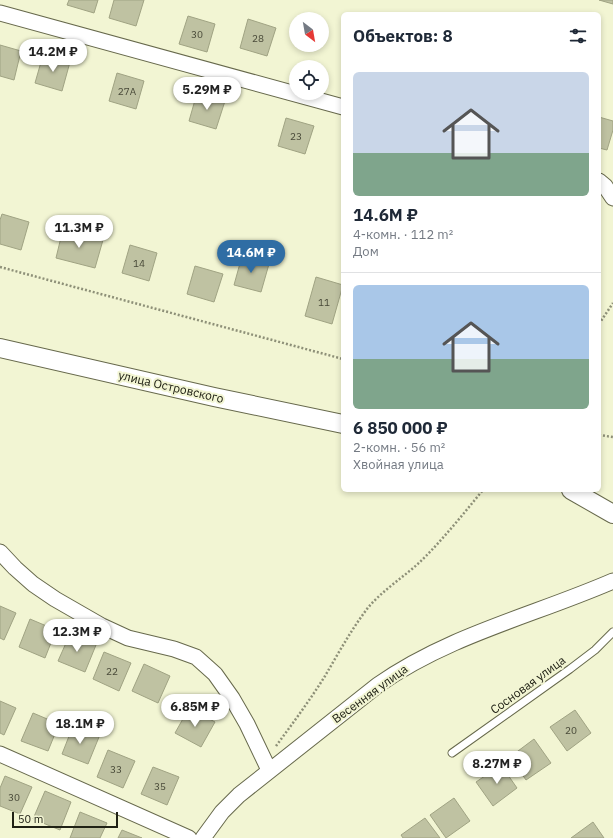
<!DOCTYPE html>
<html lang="ru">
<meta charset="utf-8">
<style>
body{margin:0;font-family:"IBM Plex Sans",sans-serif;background:#f6f6f7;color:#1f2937;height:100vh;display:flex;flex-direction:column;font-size:15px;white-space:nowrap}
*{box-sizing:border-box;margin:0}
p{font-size:13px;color:#747a83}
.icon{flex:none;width:22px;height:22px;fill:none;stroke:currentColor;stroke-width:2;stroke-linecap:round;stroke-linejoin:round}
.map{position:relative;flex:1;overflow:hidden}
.panel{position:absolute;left:341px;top:12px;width:260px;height:480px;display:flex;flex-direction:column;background:#fff;border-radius:6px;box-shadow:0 2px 6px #0003}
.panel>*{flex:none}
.needle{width:26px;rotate:149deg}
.tools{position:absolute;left:289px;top:12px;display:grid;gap:8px}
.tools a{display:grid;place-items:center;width:40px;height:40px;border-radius:50%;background:#fff;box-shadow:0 2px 6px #0003;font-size:20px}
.scale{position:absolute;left:12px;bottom:10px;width:106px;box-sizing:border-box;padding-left:4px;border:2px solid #202115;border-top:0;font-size:11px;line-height:14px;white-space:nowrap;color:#202115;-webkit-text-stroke:3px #f2f5d3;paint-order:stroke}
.price{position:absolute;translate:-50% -34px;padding:0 9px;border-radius:14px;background:#fff;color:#222;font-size:13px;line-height:26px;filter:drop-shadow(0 1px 2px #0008)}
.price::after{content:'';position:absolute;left:50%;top:24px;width:12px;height:9px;margin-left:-6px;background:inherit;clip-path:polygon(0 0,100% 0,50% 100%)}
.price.selected{background:#2f6da4;color:#fff}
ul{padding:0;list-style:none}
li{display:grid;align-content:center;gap:8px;height:212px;padding:0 12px}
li+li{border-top:1px solid #e0e1e3}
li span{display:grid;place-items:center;height:124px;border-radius:6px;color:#555}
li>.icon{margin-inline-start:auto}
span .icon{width:72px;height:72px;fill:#fffc;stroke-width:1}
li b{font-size:17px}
h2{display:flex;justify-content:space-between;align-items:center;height:48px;padding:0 12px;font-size:17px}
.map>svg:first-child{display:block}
</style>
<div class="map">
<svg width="613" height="838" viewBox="0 0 613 838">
<rect width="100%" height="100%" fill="#f2f5d3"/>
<path fill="#bfc2a2" stroke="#a0a383" d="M 69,0 L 98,0 L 94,13 L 67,5 Z
M 114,0 L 144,0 L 136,26 L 109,18 Z
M 599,0 L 613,0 L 613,4 Z
M 188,16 L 215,24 L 207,52 L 179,44 Z
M 248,19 L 276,28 L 267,56 L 240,48 Z
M 0,45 L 21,51 L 14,80 L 0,76 Z
M 43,55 L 70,62 L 62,91 L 35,83 Z
M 117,73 L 144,81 L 136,109 L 109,101 Z
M 197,93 L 225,101 L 216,129 L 189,121 Z
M 599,117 L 613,121 L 613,130 L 607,150 L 599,148 Z
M 286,118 L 314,126 L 305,154 L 278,146 Z
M 2,214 L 29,222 L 21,250 L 0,244 L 0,220 Z
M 63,229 L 103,240 L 95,268 L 56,258 Z
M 130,245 L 157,253 L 149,281 L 122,273 Z
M 242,256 L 269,264 L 261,292 L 234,285 Z
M 195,266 L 223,274 L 214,302 L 187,294 Z
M 316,277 L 343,285 L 332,324 L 305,316 Z
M 0,606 L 16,613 L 4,640 L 0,638 Z
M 30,619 L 56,630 L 45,658 L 19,647 Z
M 70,634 L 96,645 L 85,672 L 58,661 Z
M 104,652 L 131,663 L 119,691 L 93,679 Z
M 144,664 L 170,676 L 158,703 L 132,691 Z
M 0,701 L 16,708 L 4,735 L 0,733 Z
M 189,708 L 215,722 L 201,747 L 175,733 Z
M 575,710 L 591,733 L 567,751 L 550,727 Z
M 33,713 L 59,724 L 48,751 L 21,741 Z
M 73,726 L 99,737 L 88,764 L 62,754 Z
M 534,739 L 551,763 L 526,780 L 510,757 Z
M 108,750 L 135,761 L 123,788 L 97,777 Z
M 501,765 L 517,788 L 493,806 L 476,782 Z
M 153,767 L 179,777 L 167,805 L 141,794 Z
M 5,776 L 32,787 L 20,814 L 0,806 L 0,788 Z
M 45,791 L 71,802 L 60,830 L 33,819 Z
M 454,798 L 470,821 L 446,838 L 430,815 Z
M 80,812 L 107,823 L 100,838 L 70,838 Z
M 425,818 L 440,838 L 403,838 L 401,835 Z
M 593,822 L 604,838 L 571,838 Z
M 122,830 L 142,838 L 118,838 Z"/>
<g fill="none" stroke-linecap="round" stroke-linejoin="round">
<defs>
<path id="service" d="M 452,753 L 570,669 L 595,650 L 613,632"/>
<path id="minor" d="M 0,13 L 343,107
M 599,181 L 605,186 L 613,198
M 0,552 L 15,568 L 33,584 L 55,599 L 102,626 L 128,638 L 174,649 L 196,657 L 215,674 L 232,698 L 247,724 L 269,770
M 0,754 L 189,838
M 203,838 L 222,812 L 239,795 L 378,685 C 449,635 535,615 613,581"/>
<path id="tertiary" d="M 0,348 L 214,397 L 343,424
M 571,490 L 613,514"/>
</defs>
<use href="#service" stroke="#67694c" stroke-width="9"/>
<use href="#minor" stroke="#67694c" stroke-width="17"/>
<use href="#tertiary" stroke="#67694c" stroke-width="20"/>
<path stroke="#8e9078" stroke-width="2.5" stroke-dasharray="2 2" stroke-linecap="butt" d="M 0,267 L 343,359
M 599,324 L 613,303
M 599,435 L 613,437
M 276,746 C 293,723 310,700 325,676 C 338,654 351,630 367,609 C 382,590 406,576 423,559 C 445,537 464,513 483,490"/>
<use href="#service" stroke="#fff" stroke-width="7"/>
<use href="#minor" stroke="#fff" stroke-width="15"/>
<use href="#tertiary" stroke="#fff" stroke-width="18"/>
</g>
<g text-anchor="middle" stroke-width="4" stroke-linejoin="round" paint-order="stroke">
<g font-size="10" fill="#484938">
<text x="197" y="38">30</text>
<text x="258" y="42">28</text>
<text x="127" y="95">27А</text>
<text x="296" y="140">23</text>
<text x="139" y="267">14</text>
<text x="324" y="306">11</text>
<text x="112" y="675">22</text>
<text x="571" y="734">20</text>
<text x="116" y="773">33</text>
<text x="160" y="790">35</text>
<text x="14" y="801">30</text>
</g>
<g font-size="12" fill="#202115" stroke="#f2f5d3">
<text transform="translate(171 387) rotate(13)" y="4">улица Островского</text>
<text transform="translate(528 685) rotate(-36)" y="4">Сосновая улица</text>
<text transform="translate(370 694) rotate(-36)" y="4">Весенняя улица</text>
</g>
</g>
</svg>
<div class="tools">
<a><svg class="needle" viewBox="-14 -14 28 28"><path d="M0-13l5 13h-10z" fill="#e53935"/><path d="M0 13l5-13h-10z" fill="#747a83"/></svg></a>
<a><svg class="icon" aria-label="locate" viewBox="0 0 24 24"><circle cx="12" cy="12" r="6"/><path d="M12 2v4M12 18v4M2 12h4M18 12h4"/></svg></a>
</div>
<div class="scale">50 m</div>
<b class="price" style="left:53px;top:73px">14.2M ₽</b>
<b class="price" style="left:207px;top:111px">5.29M ₽</b>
<b class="price" style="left:79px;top:249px">11.3M ₽</b>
<b class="price selected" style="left:251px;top:274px">14.6M ₽</b>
<b class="price" style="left:77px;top:653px">12.3M ₽</b>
<b class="price" style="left:195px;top:728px">6.85M ₽</b>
<b class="price" style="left:80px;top:745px">18.1M ₽</b>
<b class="price" style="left:497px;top:785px">8.27M ₽</b>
<section class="panel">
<h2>Объектов: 8<svg class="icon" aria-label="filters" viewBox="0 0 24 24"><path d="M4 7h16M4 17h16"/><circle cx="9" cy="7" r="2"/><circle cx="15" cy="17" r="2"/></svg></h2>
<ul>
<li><span style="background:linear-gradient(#c9d6e8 65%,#7fa58c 0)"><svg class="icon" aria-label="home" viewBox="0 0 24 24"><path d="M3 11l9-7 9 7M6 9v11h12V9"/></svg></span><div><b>14.6M ₽</b><p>4-комн. · 112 m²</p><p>Дом</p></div></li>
<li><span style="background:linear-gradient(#a9c7e8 60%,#7fa58c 0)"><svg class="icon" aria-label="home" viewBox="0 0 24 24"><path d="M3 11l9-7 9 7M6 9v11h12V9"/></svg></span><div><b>6 850 000 ₽</b><p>2-комн. · 56 m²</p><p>Хвойная улица</p></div></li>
</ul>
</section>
</div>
